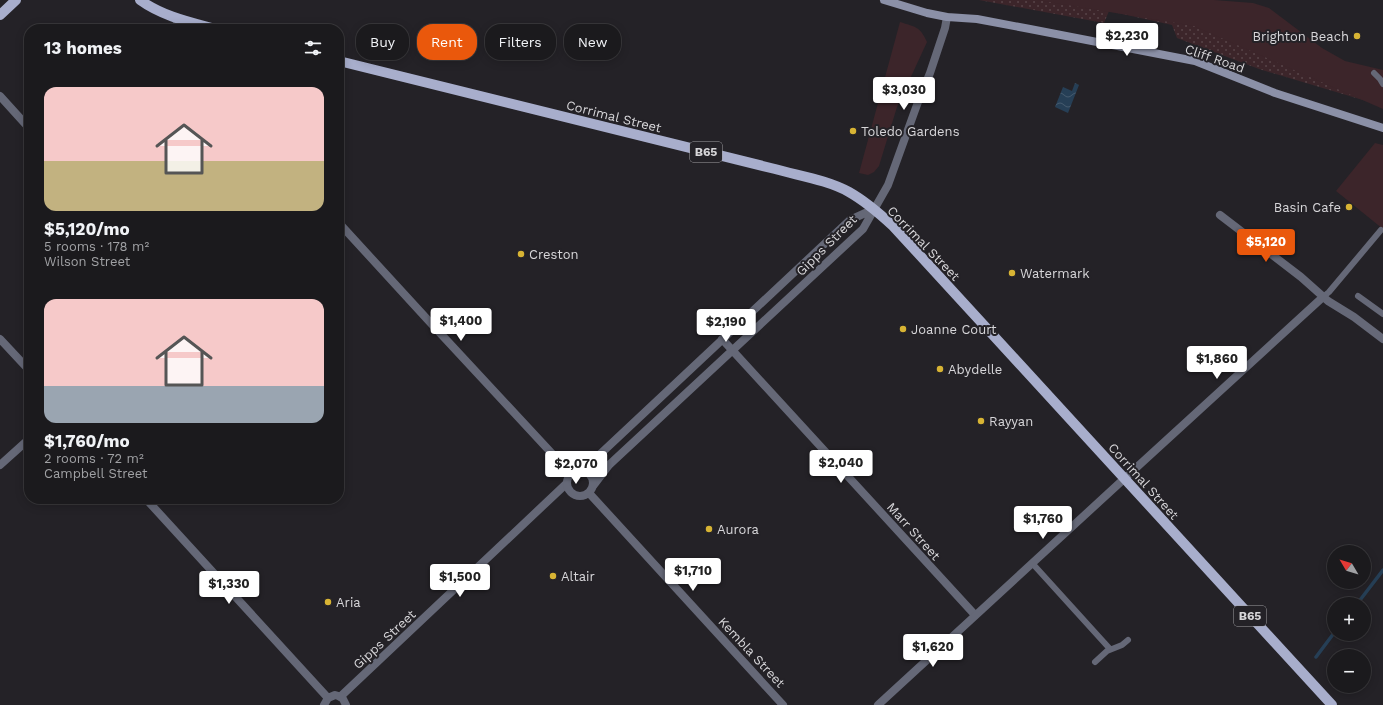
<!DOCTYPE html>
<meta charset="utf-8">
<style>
body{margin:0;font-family:"Work Sans",sans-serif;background:#242326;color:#f1f3f6;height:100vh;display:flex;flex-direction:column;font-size:15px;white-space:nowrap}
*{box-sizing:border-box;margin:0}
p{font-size:13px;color:#a0a1a4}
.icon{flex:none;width:22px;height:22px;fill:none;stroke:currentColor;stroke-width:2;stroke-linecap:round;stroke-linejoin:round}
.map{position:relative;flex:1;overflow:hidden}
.side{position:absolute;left:24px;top:24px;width:320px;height:480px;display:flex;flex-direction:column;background:#1b1a1d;border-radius:16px;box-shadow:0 2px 10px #0003,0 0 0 1px #39383b}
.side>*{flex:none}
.hud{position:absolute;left:356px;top:24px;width:380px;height:36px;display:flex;gap:8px}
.needle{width:26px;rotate:308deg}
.fabs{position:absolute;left:1327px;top:545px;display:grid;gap:8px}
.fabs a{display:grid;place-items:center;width:44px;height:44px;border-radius:50%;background:#1b1a1d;box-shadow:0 2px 10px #0003,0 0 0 1px #39383b;font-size:20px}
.price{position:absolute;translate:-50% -34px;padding:0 9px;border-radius:4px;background:#fff;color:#222;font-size:13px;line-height:26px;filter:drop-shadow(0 1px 2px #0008)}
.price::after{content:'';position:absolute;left:50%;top:24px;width:12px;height:9px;margin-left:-6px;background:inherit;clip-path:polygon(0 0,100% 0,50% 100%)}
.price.active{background:#ea580c;color:#fff}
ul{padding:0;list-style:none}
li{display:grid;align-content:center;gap:8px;height:212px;padding:0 20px}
li span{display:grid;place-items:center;height:124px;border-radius:12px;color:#555}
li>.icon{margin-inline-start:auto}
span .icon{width:72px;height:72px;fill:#fffc;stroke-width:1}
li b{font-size:17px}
h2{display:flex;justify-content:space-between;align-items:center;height:48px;padding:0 20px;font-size:17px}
.tag{padding:0 14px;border-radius:16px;background:#1b1a1d;box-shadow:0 2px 10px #0003,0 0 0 1px #39383b;font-size:14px;line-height:36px}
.tag.active{background:#ea580c;color:#fff}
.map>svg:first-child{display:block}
</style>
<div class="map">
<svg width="1383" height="705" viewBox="0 0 1383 705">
<defs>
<pattern id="grass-dots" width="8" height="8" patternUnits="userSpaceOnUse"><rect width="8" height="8" fill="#3c252a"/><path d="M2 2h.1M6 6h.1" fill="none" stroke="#574448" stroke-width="1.8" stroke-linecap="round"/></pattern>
<pattern id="water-waves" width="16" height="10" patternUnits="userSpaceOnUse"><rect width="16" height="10" fill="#263f56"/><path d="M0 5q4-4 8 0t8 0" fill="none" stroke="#455a6e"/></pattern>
</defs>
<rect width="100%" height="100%" fill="#242227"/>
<path fill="url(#grass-dots)" d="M 979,0 L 1115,0 L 1164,9 L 1373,103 L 1259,69 L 1177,38 L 1172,25 L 1109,11 L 1104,23 Z"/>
<path fill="#3c252a" d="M 1037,0 L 1214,0 L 1253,3 L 1269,8 L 1322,48 L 1345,61 L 1383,70 L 1383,109 L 1194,26 Z
M 900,22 C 915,27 920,26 927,42 L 897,107 L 879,166 L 874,172 L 868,175 L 859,173 Z
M 1375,143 L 1383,145 L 1383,229 L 1336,191 Z"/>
<path fill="url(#water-waves)" d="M 1075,83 L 1079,85 L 1068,113 L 1055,107 L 1063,87 L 1072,91 Z"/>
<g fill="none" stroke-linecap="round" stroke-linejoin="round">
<path stroke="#263f56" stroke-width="3.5" d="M 1357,604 L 1383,570
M 1316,657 L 1334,633"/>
<path stroke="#656877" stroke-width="6" d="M 1374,73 L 1380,79 L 1383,84
M 1358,296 L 1383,314
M 1323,297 L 1329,292 L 1381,230
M 1032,563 L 1110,649
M 1095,662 L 1107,651 L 1122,645 L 1128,640"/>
<path stroke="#656877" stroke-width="8" d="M 0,96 L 29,128
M 1220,215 L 1301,277 L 1328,301 L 1354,317 L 1383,339
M 722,339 L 975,615
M 0,465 L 29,439
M 579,470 L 586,467 L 596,458 L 850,220 L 874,209
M 1125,478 L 1323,297
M 593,486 L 609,465 L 863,229 L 888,185 L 918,102 L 930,73 L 945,28 L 947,17
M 340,697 L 566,484"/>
<path stroke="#656877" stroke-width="8" d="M 174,18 L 185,29
M 339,223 L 427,319 L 570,473
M 0,339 L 29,370
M567 483a13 13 0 1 1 26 0a13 13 0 1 1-26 0Z
M 589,493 L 783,705
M 146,499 L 328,698
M 324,705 L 328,698 L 335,695 L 342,697 L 346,705
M 878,705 L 1125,478"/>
<path stroke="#8b90a7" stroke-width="8" d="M 884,0 L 927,13 L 947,17 L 977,19 L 1030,29 L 1195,61 L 1275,93 L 1383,128"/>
<path stroke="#a8aecc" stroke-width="10" d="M 140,0 C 162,16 189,22 215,29
M 0,15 L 16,0
M 339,61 L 775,169 C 800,176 827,180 849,192 C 865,201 879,213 893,226 L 1332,705"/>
</g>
<g fill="#d8b434" stroke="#242227" stroke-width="1.5">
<circle cx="1357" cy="36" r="4"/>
<circle cx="853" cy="131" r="4"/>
<circle cx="1349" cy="207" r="4"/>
<circle cx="521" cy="254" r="4"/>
<circle cx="1012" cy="273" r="4"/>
<circle cx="903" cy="329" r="4"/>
<circle cx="940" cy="369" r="4"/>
<circle cx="981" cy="421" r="4"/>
<circle cx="709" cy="529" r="4"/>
<circle cx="553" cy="576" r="4"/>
<circle cx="328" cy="602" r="4"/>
</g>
<g text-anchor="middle" stroke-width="4" stroke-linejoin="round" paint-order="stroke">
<g fill="#242227" stroke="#a1a0a4" stroke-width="1">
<rect x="690" y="142" width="32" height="20" rx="3"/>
<rect x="1234" y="606" width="32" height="20" rx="3"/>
</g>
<g font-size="12" font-weight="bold" fill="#d7d6d9">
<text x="706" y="156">B65</text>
<text x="1250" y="620">B65</text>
</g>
<g font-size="13" fill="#d7d6d9" stroke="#242227" text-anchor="start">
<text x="1349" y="41" text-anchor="end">Brighton Beach</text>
<text x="861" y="136">Toledo Gardens</text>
<text x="1341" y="212" text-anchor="end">Basin Cafe</text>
<text x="529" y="259">Creston</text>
<text x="1020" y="278">Watermark</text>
<text x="911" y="334">Joanne Court</text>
<text x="948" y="374">Abydelle</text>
<text x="989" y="426">Rayyan</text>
<text x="717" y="534">Aurora</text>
<text x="561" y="581">Altair</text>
<text x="336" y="607">Aria</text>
</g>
<g font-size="13" fill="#d7d6d9" stroke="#242227">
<text transform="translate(1215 58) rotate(19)" y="5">Cliff Road</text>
<text transform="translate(614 116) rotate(14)" y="5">Corrimal Street</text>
<text transform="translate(924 243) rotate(46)" y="5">Corrimal Street</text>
<text transform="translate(826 245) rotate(-45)" y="5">Gipps Street</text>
<text transform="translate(1144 481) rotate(48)" y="5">Corrimal Street</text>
<text transform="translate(914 531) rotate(48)" y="5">Marr Street</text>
<text transform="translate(384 639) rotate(-43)" y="5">Gipps Street</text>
<text transform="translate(752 652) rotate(47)" y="5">Kembla Street</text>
</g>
</g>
</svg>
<div class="fabs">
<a><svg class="needle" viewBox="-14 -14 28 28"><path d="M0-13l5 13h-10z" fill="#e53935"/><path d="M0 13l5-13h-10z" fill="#a0a1a4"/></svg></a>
<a>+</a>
<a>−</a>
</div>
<b class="price" style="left:1127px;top:57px">$2,230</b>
<b class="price" style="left:904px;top:111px">$3,030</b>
<b class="price active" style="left:1266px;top:263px">$5,120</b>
<b class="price" style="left:461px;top:342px">$1,400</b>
<b class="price" style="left:726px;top:343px">$2,190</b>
<b class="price" style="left:1217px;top:380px">$1,860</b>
<b class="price" style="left:841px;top:484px">$2,040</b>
<b class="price" style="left:576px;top:485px">$2,070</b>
<b class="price" style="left:1043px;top:540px">$1,760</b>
<b class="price" style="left:693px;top:592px">$1,710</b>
<b class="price" style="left:460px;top:598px">$1,500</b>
<b class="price" style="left:229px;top:605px">$1,330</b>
<b class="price" style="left:933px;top:668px">$1,620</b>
<div class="hud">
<a class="tag">Buy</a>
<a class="tag active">Rent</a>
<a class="tag">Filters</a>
<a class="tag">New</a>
</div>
<section class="side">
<h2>13 homes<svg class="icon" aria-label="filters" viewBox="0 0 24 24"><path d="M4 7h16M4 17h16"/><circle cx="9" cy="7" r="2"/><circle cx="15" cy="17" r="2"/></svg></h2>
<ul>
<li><span style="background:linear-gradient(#f6c9c9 60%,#c2b280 0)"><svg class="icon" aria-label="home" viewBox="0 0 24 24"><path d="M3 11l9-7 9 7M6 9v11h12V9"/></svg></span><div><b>$5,120/mo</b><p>5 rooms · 178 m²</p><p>Wilson Street</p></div></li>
<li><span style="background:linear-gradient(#f6c9c9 70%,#9aa5b1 0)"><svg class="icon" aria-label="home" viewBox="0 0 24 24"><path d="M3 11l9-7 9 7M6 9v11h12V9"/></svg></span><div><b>$1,760/mo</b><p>2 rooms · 72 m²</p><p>Campbell Street</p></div></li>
</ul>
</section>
</div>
